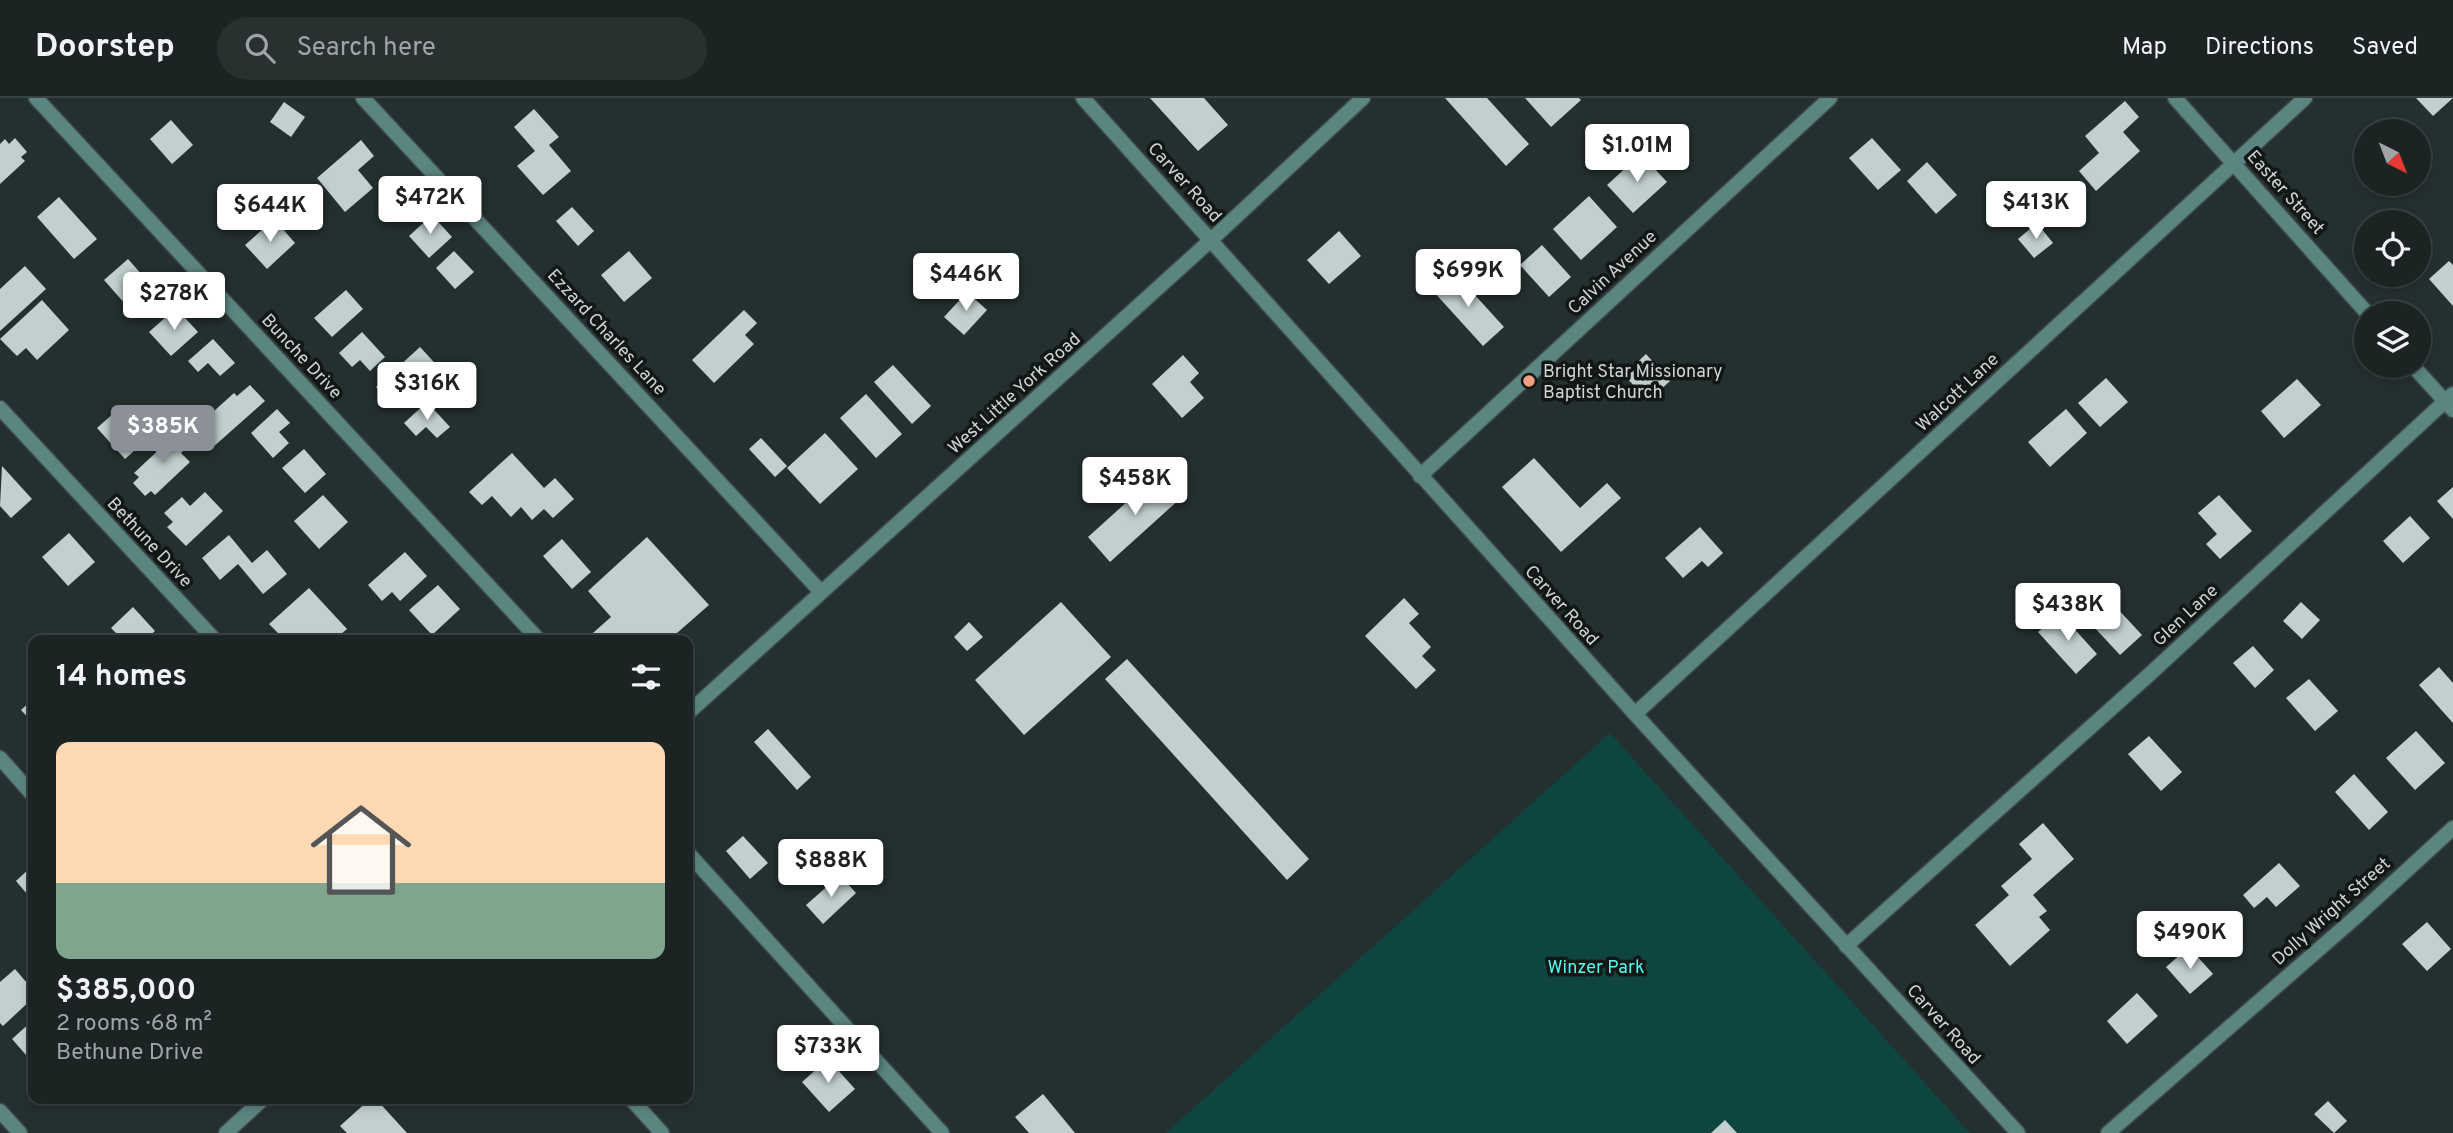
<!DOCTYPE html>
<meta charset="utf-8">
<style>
body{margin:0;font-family:Overpass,sans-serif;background:#283030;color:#f1f3f6;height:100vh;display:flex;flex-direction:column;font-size:26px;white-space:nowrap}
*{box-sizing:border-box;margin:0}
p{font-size:23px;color:#a0a4a6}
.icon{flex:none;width:38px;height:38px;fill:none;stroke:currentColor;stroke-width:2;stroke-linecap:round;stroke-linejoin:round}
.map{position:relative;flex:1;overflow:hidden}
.panel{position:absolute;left:28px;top:537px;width:665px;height:469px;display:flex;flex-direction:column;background:#1b2423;border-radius:14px;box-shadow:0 4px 10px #0003,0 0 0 2px #394141}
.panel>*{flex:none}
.needle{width:46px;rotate:138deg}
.buttons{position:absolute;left:2354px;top:21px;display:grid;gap:14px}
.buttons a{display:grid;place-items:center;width:77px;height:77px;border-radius:50%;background:#1b2423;box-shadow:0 4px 10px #0003,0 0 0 2px #394141;font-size:35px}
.price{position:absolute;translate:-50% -60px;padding:0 16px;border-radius:7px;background:#fff;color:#222;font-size:23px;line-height:46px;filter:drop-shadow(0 2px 4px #0008)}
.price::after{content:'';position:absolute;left:50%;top:42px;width:21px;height:16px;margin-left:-10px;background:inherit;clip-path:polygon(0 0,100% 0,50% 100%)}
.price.on{background:#8c9099;color:#fff}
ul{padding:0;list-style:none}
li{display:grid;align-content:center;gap:14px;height:371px;padding:0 28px}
li span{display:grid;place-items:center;height:217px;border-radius:14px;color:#555}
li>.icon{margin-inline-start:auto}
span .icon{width:126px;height:126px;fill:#fffc;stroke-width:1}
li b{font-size:30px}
h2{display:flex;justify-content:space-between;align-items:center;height:84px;padding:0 28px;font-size:30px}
header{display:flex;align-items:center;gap:42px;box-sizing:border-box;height:98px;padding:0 35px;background:#1b2423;border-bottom:2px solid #394141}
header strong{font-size:33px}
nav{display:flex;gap:38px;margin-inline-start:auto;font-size:24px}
.search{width:490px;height:63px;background:#283030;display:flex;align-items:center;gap:18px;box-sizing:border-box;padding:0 24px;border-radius:38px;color:#a0a4a6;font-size:26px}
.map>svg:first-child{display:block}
</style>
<header>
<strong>Doorstep</strong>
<div class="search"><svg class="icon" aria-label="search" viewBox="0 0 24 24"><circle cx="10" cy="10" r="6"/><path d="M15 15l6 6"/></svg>Search here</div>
<nav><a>Map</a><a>Directions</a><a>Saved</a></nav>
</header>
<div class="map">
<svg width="2453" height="1035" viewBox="0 0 2453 1035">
<rect width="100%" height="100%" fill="#24302f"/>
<path fill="#0e4541" d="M 1610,635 L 1970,1035 L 1166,1035 Z"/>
<path fill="#c1d0ce" d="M 1150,0 L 1204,0 L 1228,27 L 1198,53 Z
M 1445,0 L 1487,0 L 1529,46 L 1506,68 Z
M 1525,0 L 1579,0 L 1581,2 L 1551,29 Z
M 2416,0 L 2453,0 L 2433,18 Z
M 2125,3 L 2139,19 L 2123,34 L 2140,53 L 2096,93 L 2079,73 L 2099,55 L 2085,38 Z
M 284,4 L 305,19 L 291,39 L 270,24 Z
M 534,11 L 559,39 L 549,47 L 571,73 L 543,97 L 517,68 L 535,53 L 514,29 Z
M 171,22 L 193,47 L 172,66 L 150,41 Z
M 15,40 L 27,54 L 21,59 L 25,63 L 0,86 L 0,46 L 5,41 L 9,46 Z
M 1872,40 L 1901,72 L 1878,92 L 1849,60 Z
M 361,42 L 374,58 L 358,72 L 373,90 L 345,114 L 317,80 Z
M 1641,56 L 1667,84 L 1633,115 L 1607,87 Z
M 1927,64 L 1957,97 L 1936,116 L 1907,83 Z
M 1589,98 L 1617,129 L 1581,162 L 1553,131 Z
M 59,99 L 97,141 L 74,161 L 37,119 Z
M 572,109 L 594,133 L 578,148 L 556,123 Z
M 432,117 L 452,139 L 429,160 L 409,138 Z
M 274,121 L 295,145 L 267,171 L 245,147 Z
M 2037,125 L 2053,145 L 2034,160 L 2018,141 Z
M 1339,133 L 1361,158 L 1329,186 L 1307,162 Z
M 1542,147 L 1571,179 L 1549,199 L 1520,167 Z
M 454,153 L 474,174 L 455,191 L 436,170 Z
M 629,153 L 652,180 L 624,204 L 601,177 Z
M 128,161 L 151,187 L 155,183 L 162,191 L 134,216 L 104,182 Z
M 2449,163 L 2453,167 L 2453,208 L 2429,181 Z
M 25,168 L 46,191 L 0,233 L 0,191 Z
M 1454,174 L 1504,229 L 1483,248 L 1433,193 Z
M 346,192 L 363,211 L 332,239 L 314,220 Z
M 967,194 L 987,212 L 964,237 L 944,219 Z
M 42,202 L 69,232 L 37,262 L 26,250 L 17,258 L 0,241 Z
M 176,210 L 198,234 L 171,258 L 149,234 Z
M 744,212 L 757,225 L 745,237 L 754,246 L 714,285 L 692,262 Z
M 362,234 L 385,259 L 370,273 L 360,262 L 352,269 L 339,255 Z
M 213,241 L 235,265 L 220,278 L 208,265 L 198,274 L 188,263 Z
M 420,249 L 444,275 L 409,306 L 397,292 L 387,301 L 376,289 Z
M 1646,256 L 1670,283 L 1648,303 L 1624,277 Z
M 1183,257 L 1199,275 L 1190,284 L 1204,300 L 1182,320 L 1152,286 Z
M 893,267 L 931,308 L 912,326 L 874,284 Z
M 2106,280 L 2128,304 L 2100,329 L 2078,305 Z
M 2297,281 L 2321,307 L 2284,340 L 2261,313 Z
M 250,287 L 265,303 L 212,350 L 194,331 L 234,295 L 237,298 Z
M 866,296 L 902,336 L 876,360 L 840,320 Z
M 427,304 L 450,329 L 437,340 L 426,329 L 416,338 L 404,325 Z
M 277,311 L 290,325 L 279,334 L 289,345 L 273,360 L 251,335 Z
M 2066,311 L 2087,335 L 2050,369 L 2028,344 Z
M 115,314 L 143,345 L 125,361 L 97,330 Z
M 181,331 L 193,344 L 181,355 L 190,364 L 155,397 L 151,393 L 145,398 L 133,385 L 139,379 L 134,375 Z
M 825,335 L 858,371 L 820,406 L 787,370 Z
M 761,340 L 787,368 L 775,379 L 749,351 Z
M 304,351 L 326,376 L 305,395 L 282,370 Z
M 512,355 L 544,390 L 555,380 L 574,401 L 553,420 L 544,411 L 532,422 L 521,409 L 511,419 L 492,398 L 482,407 L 469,394 Z
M 1534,360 L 1580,410 L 1607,385 L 1621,400 L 1561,454 L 1502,389 Z
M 2,368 L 32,401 L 11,420 L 0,408 Z
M 1160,374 L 1182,399 L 1110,464 L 1088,439 Z
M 2453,389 L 2453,421 L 2437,403 Z
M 205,394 L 223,413 L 186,448 L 167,429 L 173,424 L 164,415 L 182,399 L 190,408 Z
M 323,397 L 348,424 L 319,451 L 294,423 Z
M 2219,397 L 2252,433 L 2220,461 L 2206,446 L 2217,436 L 2198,415 Z
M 2410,418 L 2430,440 L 2403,465 L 2383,443 Z
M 1700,429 L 1723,455 L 1708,469 L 1702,463 L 1683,480 L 1665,460 Z
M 69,435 L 95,464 L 68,488 L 42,459 Z
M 229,437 L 252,465 L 267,452 L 287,476 L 263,496 L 238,466 L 220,482 L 202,460 Z
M 647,439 L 709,507 L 669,542 L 585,542 L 611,519 L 588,493 Z
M 562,441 L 591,474 L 572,491 L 543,458 Z
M 405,454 L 427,478 L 400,503 L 392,494 L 382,503 L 368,487 Z
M 438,487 L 460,511 L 432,537 L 409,512 Z
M 309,490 L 347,531 L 334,542 L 285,542 L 269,526 Z
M 1404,500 L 1419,516 L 1409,525 L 1431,549 L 1422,558 L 1436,572 L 1416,591 L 1365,538 Z
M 1061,504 L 1111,559 L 1024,637 L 975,582 Z
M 2301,504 L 2320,522 L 2302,541 L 2283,523 Z
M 133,509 L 155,533 L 145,542 L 123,542 L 111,530 Z
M 2116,509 L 2142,537 L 2120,557 L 2094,529 Z
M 2060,515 L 2097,556 L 2076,576 L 2038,534 Z
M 969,524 L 983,539 L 967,553 L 954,539 Z
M 2253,548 L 2274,572 L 2255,590 L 2233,565 Z
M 1127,561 L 1309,761 L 1287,782 L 1105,581 Z
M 2439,569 L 2453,585 L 2453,625 L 2419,587 Z
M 2309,581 L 2338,613 L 2315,633 L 2286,600 Z
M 33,601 L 33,625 L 21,612 Z
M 768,631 L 811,679 L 797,692 L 754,644 Z
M 2416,633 L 2445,665 L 2415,692 L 2386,660 Z
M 2149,638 L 2182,674 L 2161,693 L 2128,656 Z
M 2354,676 L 2388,714 L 2369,732 L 2335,694 Z
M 2043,725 L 2074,761 L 2033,797 L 2047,813 L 2039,819 L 2050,832 L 2010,868 L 1975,827 L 2009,797 L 2001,788 L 2032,761 L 2019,746 Z
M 743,738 L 768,765 L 750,781 L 726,753 Z
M 2279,765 L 2300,788 L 2276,809 L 2267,799 L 2254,810 L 2243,797 Z
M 33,767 L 33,803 L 16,783 Z
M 840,777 L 856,795 L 823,826 L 806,807 Z
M 2427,824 L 2451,851 L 2427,873 L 2402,846 Z
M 2189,849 L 2213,876 L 2190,896 L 2166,869 Z
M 15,871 L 33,892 L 33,900 L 3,928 L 0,925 L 0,884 Z
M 2137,895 L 2158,918 L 2127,946 L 2107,923 Z
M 33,922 L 33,965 L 12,941 Z
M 828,961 L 855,991 L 829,1014 L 802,984 Z
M 1043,996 L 1075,1035 L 1029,1035 L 1015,1019 Z
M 370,1001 L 376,1001 L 407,1035 L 347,1035 L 340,1028 Z
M 2328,1003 L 2347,1023 L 2334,1035 L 2314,1016 Z
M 1725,1022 L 1737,1035 L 1711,1035 Z"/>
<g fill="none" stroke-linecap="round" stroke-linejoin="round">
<defs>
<path id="minor" d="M 36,0 L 539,542
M 363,0 L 821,494
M 2175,0 L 2367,215
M 2413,268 L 2453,312
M 0,310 L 215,542
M 1420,378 L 1830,0
M 1635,616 L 2305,0
M 0,660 L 33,697
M 688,755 L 942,1035
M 1846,848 L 2151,575 L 2453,296
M 631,1001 L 662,1035
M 0,1013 L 20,1035
M 2108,1035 L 2357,818 L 2453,730"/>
<path id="tertiary" d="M 1083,0 L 1635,616 L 2018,1035
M 688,615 L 1211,142 L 1363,0
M 226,1035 L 263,1001"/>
</defs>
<use href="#minor" stroke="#3f4b4a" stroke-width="17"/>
<use href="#tertiary" stroke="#3f4b4a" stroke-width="17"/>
<use href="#minor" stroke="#5b8581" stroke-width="14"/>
<use href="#tertiary" stroke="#5b8581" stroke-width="14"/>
</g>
<circle fill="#f39f84" stroke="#121716" stroke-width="2.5" cx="1529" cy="283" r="7"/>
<g text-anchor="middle" stroke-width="7" stroke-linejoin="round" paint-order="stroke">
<g font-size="18" fill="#ced6d5" stroke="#121716">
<text transform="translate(1185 84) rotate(48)" y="6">Carver Road</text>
<text transform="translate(2286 94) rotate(48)" y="6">Easter Street</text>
<text transform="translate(1612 174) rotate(-43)" y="6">Calvin Avenue</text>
<text transform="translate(607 234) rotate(47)" y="6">Ezzard Charles Lane</text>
<text transform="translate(302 258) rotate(47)" y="6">Bunche Drive</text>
<text transform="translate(1957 294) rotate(-43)" y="6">Walcott Lane</text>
<text transform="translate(1014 295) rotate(-42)" y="6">West Little York Road</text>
<text transform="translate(150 444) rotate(47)" y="6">Bethune Drive</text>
<text transform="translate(1562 507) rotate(48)" y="6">Carver Road</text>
<text transform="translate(2185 517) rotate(-43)" y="6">Glen Lane</text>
<text transform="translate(2331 813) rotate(-42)" y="6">Dolly Wright Street</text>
<text transform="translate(1944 926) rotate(48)" y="6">Carver Road</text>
</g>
<g font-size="18" fill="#ced6d5" stroke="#121716" text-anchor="start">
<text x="1543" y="279">Bright Star Missionary<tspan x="1543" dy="21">Baptist Church</tspan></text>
</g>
<g font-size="18" fill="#54f9ed" stroke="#121716">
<text x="1596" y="875">Winzer Park</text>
</g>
</g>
</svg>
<div class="buttons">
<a><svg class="needle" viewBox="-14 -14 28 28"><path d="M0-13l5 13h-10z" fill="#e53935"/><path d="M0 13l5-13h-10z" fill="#a0a4a6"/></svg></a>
<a><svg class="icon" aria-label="locate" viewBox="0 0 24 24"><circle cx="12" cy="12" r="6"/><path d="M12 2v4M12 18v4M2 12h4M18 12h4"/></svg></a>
<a><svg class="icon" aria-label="layers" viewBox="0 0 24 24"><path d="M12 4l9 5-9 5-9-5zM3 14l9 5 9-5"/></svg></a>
</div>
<b class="price" style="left:1637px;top:86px">$1.01M</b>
<b class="price" style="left:430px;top:138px">$472K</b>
<b class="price" style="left:2036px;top:143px">$413K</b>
<b class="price" style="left:270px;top:146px">$644K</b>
<b class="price" style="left:1468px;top:211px">$699K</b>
<b class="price" style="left:966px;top:215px">$446K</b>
<b class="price" style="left:174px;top:234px">$278K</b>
<b class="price" style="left:427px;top:324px">$316K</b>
<b class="price on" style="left:163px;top:367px">$385K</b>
<b class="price" style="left:1135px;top:419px">$458K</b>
<b class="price" style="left:2068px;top:545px">$438K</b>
<b class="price" style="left:831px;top:801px">$888K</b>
<b class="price" style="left:2190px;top:873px">$490K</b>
<b class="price" style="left:828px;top:987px">$733K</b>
<section class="panel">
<h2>14 homes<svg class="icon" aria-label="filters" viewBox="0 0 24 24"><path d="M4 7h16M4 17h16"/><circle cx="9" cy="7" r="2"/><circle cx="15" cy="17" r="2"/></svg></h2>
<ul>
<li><span style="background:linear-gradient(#ffd9b3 65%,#7fa58c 0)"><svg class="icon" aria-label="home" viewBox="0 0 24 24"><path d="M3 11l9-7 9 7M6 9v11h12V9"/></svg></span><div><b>$385,000</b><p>2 rooms · 68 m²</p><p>Bethune Drive</p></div></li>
</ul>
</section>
</div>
